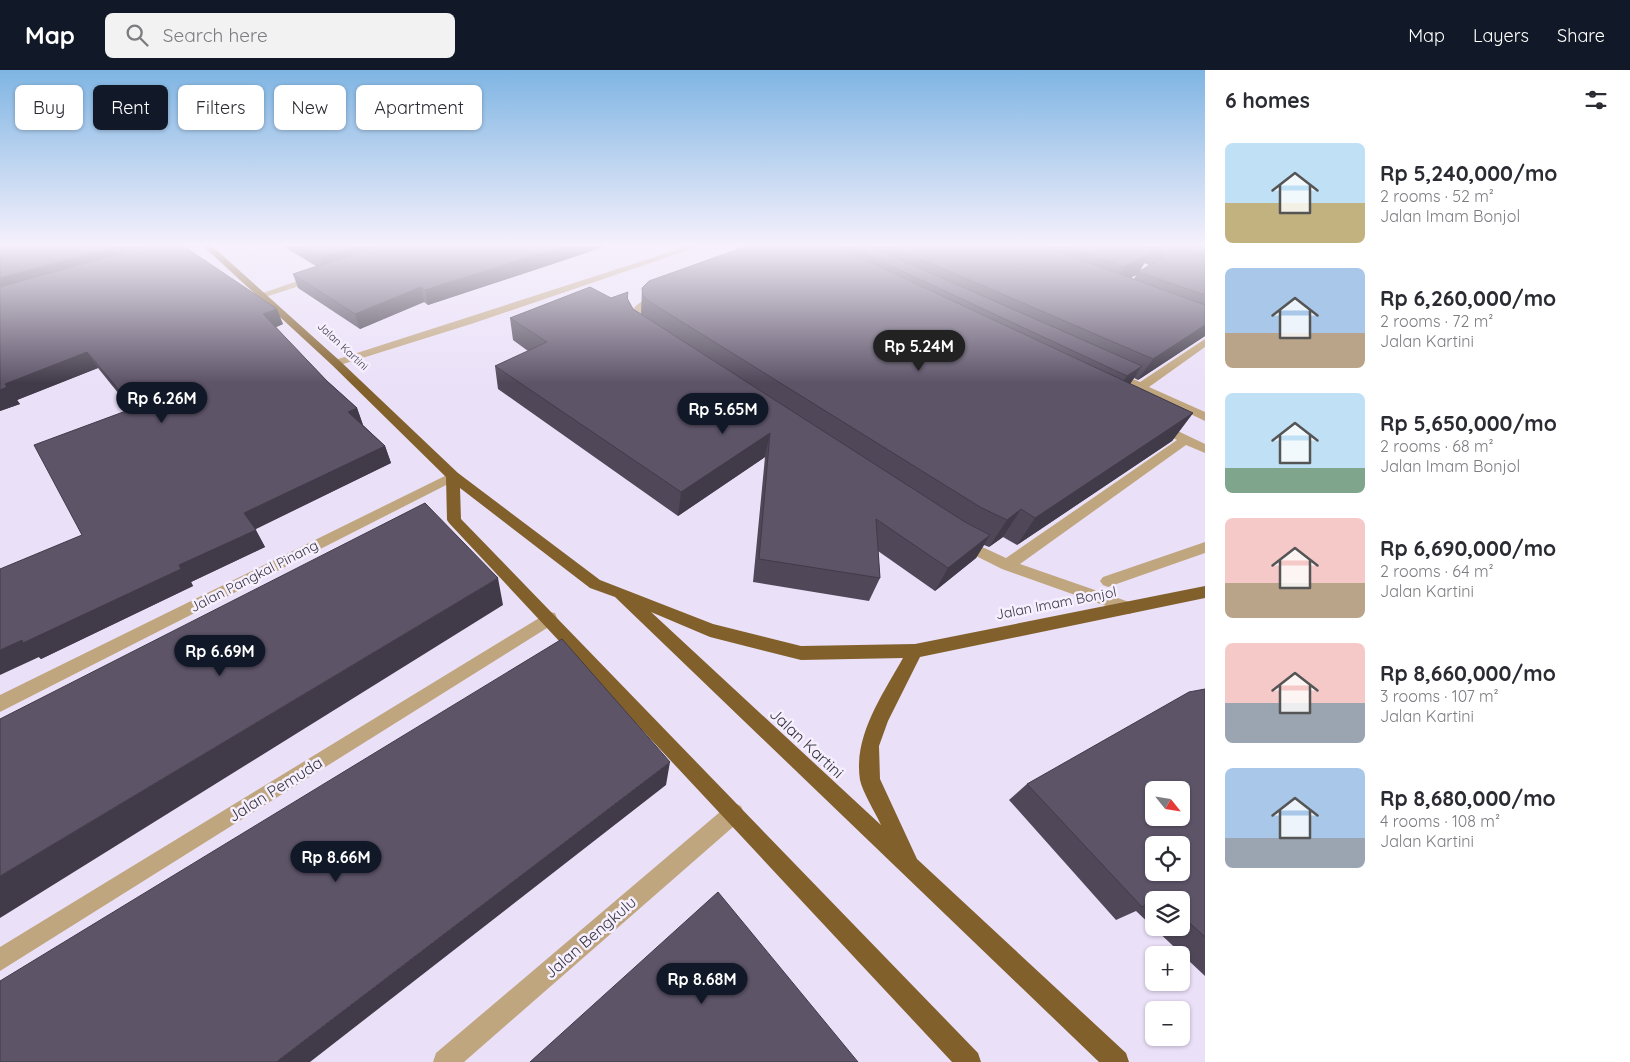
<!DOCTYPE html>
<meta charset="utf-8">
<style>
body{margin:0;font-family:Quicksand,sans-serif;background:#f2f2f3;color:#2b2b33;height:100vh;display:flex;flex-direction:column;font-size:19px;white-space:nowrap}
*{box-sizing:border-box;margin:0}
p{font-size:16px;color:#7c7c81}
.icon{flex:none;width:28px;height:28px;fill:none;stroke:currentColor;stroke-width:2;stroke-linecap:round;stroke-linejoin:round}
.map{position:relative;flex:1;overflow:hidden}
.sheet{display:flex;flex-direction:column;background:#fff;width:425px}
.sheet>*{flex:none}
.hud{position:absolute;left:15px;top:15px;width:475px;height:45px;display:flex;gap:10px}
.needle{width:32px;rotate:120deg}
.buttons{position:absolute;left:1145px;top:711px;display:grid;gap:10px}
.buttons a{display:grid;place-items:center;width:45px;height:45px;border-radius:8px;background:#fff;box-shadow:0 1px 4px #0004;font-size:25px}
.price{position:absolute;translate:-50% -42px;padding:0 11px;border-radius:18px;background:#111827;color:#fff;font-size:16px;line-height:32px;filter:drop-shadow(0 1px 2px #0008)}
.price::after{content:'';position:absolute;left:50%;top:30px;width:15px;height:11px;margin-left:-8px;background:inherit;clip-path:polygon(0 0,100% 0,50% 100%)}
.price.current{background:#222;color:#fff}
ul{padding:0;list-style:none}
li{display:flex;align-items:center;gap:15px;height:125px;padding:0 20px}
li span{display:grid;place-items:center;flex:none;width:140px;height:100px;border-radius:8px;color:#555}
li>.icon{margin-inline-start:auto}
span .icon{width:60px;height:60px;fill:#fffc;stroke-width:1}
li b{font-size:21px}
h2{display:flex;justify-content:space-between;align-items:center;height:60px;padding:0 20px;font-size:21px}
.tag{padding:0 18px;border-radius:8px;background:#fff;box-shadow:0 1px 4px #0004;font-size:18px;line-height:45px}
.tag.current{background:#111827;color:#fff}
header{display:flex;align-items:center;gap:30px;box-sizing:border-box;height:70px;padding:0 25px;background:#111827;color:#fff}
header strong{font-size:24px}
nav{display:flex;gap:28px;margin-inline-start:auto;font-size:18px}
.search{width:350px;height:45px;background:#f2f2f3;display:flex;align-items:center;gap:12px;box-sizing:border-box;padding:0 18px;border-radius:8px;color:#7c7c81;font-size:19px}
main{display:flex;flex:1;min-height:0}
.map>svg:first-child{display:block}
</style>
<header>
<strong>Map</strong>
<div class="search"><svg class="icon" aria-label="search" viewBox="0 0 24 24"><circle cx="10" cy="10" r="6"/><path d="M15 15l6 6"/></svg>Search here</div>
<nav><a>Map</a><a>Layers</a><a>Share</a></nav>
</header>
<main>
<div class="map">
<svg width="1205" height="992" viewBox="0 0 1205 992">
<rect width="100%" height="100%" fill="#eae0f8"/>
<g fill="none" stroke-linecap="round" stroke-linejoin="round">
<path fill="#c0a67f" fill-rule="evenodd" d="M 660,224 L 663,225 L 663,229 C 652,233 642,237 638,249 L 643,257 L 642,259 L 634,259 L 628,249 C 633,234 645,228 660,224 Z
M 1159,352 L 1205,374 L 1205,383 L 1186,375 L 1020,494 L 1135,534 L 1137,538 L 1135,542 L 1129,544 L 1123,542 L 1002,499 L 958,477 L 956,473 L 958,469 L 963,468 L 1006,488 L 1177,370 L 1155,359 L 1153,356 L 1155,353 Z
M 453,402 L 458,403 L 460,406 L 458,409 L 0,642 L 0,625 Z
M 1205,472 L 1205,483 L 1108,517 L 1103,515 L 1100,511 L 1103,507 Z
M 549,542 L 555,543 L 557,548 L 555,553 L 0,901 L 0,877 Z
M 734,733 L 741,736 L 744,743 L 741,750 L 464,992 L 433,992 L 436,983 L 727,736 Z"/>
<path fill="#c0a67f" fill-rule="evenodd" d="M 189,175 L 201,175 L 167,186 L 163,183 Z
M 692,175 L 703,175 L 471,254 L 340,295 L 332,295 L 331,293 L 332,291 Z
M 315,205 L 320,208 L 318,210 L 262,228 L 257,225 Z
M 1205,269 L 1205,277 L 1149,317 L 1205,342 L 1205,351 L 1107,304 L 1113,301 L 1117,302 L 1140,312 Z"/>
<path fill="#82602b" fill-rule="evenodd" d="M 202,175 L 211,175 L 340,291 L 458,403 L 600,510 L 713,554 L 801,576 L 915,574 L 1205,516 L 1205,528 L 920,587 L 888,651 L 879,676 L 880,709 L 917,789 L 1126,983 L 1129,992 L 1099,992 L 615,527 L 590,518 L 460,418 L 461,449 L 978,983 L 981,992 L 952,992 L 449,453 L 447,450 L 446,407 L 332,295 ZM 651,542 L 710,567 L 801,590 L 903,588 C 883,624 853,666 860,710 C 863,723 875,742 881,755 Z"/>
</g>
<path fill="#504859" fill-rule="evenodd" d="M 0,175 L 185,175 L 187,178 L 283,254 L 276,257 L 327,311 L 357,338 L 363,355 L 385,376 L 391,393 L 255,459 L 265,477 L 191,512 L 193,516 L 41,589 L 39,587 L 82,465 L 131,339 L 98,298 L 17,330 L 20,334 L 0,341 Z
M 281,175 L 610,175 L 428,235 L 424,232 L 360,259 L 298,218 L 293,204 L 316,196 Z
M 750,175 L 1205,175 L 1205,266 L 1138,310 L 1134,308 L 1130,314 L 1193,343 L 1172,371 L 1017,475 L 1003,467 L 989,477 L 984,475 L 976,488 L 935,521 L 878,481 L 880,508 L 869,531 L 753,512 L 765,387 L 678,446 L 498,319 L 495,296 L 528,281 L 513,270 L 510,248 L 611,228 L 628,222 L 628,230 L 633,239 L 641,244 L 642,218 ZM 1144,193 L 1149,195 L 1140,201 ZM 1136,205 L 1134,209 L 1131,208 Z
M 1205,619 L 1205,906 L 1136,841 L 1116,850 L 1009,730 L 1027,714 ZM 1154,830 L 1181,830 L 1181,858 L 1154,858 Z"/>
<path fill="#413b49" d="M 123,175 L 177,175 L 0,226 L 0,208 Z
M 360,175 L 407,175 L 324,201 L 320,187 Z
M 567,175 L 610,175 L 428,235 L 425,220 Z
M 1150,184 L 1139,202 L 1138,202 L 1136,205 L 1113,217 L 1124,197 Z
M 421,217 L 424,232 L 360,259 L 355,244 Z
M 277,239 L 283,254 L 270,260 L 263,244 Z
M 1205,255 L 1205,266 L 1138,310 L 1153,289 Z
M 87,282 L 98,298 L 17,330 L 20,334 L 0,341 L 0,320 L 5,314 Z
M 1142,296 L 1128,317 L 1112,327 L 1127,306 Z
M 357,338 L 363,355 L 348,342 Z
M 1193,343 L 1172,371 L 1017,475 L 1035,448 Z
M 770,363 L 765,387 L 678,446 L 681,422 Z
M 385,376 L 391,393 L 254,460 L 244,443 Z
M 1021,439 L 1003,467 L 989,477 L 1007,450 Z
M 256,460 L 265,477 L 191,512 L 193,516 L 41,589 L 39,587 L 0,605 L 0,580 L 179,495 Z
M 990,465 L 976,488 L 935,521 L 948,498 Z
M 498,508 L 503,535 L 0,848 L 0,806 Z
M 670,692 L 666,715 L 310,992 L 276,992 Z"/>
<path fill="#5d5468" stroke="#413b49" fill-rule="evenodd" d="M 0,175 L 123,175 L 0,208 Z
M 151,175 L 182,175 L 277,239 L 263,244 L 327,311 L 357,338 L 348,342 L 385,376 L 244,443 L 256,460 L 179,495 L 181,499 L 23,573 L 22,570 L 0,580 L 0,499 L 82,465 L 34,375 L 134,338 L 87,282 L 5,314 L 7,317 L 0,320 L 0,217 Z
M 299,175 L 360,175 L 320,187 Z
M 385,175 L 567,175 L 425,220 L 421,217 L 355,244 L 293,204 Z
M 750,175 L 833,175 L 1193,343 L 1035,448 L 1021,439 L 1007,450 L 980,437 L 650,232 L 643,226 L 642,218 L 649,211 Z
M 846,175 L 867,175 L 1142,296 L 1127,306 Z
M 888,175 L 1040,175 L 1205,235 L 1205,255 L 1153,289 Z
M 1063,175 L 1134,175 L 1144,177 L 1150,181 L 1150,184 L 1124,197 Z
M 1158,175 L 1205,175 L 1205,185 L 1197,185 L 1205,188 L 1205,225 L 1138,202 L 1164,187 L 1161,176 Z
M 590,217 L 611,228 L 628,222 L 627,228 L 633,239 L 965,452 L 990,465 L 948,498 L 876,449 L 880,508 L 759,489 L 770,363 L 681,422 L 495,296 L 547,272 L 510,248 Z
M 425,433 L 498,508 L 0,806 L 0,649 Z
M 562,569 L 670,692 L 276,992 L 0,992 L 0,911 Z
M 1205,619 L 1205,867 L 1181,845 L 1181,830 L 1165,830 L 1159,825 L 1142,837 L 1027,714 L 1189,622 ZM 1154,720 L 1181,720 L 1181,748 L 1154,748 ZM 1154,775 L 1181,775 L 1181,802 L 1154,802 Z
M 718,822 L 858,992 L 530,992 Z"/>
<linearGradient id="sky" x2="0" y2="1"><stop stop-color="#7fb5e3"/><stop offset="0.56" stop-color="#f6f1fc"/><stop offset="1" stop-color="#f6f1fc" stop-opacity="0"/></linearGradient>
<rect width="1205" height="313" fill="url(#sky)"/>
<g text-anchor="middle" stroke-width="5" stroke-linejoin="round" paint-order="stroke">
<g font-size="11" fill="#3a3640" stroke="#f5effe">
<text transform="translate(343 276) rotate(43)" y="4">Jalan Kartini</text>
</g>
<g font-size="14" fill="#3a3640" stroke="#f5effe">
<text transform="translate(254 506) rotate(-27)" y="5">Jalan Pangkal Pinang</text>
<text transform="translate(1056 533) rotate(-11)" y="5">Jalan Imam Bonjol</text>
</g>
<g font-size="16" fill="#3a3640" stroke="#f5effe">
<text transform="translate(807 673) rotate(43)" y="6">Jalan Kartini</text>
<text transform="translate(275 719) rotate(-32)" y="6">Jalan Pemuda</text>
<text transform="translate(590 867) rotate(-41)" y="6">Jalan Bengkulu</text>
</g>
</g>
</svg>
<div class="buttons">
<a><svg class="needle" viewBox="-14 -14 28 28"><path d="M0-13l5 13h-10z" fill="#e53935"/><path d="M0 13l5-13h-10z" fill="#7c7c81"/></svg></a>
<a><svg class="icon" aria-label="locate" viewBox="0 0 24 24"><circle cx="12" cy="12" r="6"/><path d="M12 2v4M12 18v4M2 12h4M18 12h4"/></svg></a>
<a><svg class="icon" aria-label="layers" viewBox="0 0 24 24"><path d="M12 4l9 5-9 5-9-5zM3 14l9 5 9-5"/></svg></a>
<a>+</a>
<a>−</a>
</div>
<b class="price current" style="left:919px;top:302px">Rp 5.24M</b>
<b class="price" style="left:162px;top:354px">Rp 6.26M</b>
<b class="price" style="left:723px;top:365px">Rp 5.65M</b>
<b class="price" style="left:220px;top:607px">Rp 6.69M</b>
<b class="price" style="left:336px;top:813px">Rp 8.66M</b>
<b class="price" style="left:702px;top:935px">Rp 8.68M</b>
<div class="hud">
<a class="tag">Buy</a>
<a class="tag current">Rent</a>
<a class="tag">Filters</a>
<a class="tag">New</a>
<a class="tag">Apartment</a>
</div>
</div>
<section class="sheet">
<h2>6 homes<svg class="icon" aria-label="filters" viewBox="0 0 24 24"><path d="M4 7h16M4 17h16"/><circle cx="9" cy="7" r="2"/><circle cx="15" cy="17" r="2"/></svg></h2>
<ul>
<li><span style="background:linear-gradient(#bfe0f5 60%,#c2b280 0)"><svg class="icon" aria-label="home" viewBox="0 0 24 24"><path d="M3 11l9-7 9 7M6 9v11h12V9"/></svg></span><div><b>Rp 5,240,000/mo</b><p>2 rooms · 52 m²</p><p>Jalan Imam Bonjol</p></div></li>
<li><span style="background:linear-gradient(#a9c7e8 65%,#b9a48a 0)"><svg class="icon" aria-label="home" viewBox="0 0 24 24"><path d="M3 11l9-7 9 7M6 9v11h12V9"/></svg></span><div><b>Rp 6,260,000/mo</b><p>2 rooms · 72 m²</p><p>Jalan Kartini</p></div></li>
<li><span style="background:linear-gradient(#bfe0f5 75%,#7fa58c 0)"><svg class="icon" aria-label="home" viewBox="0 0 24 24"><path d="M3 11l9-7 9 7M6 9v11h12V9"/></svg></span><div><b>Rp 5,650,000/mo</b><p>2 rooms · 68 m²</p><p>Jalan Imam Bonjol</p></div></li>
<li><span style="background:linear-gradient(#f6c9c9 65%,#b9a48a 0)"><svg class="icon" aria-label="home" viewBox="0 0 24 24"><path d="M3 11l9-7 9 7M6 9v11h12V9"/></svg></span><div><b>Rp 6,690,000/mo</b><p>2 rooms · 64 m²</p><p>Jalan Kartini</p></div></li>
<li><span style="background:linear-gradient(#f6c9c9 60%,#9aa5b1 0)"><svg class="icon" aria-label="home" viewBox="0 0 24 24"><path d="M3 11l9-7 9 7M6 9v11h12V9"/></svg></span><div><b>Rp 8,660,000/mo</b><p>3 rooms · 107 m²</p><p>Jalan Kartini</p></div></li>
<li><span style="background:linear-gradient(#a9c7e8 70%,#9aa5b1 0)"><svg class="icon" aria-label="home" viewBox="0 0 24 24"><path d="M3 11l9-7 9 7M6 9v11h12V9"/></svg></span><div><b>Rp 8,680,000/mo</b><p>4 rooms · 108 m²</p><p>Jalan Kartini</p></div></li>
</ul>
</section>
</main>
